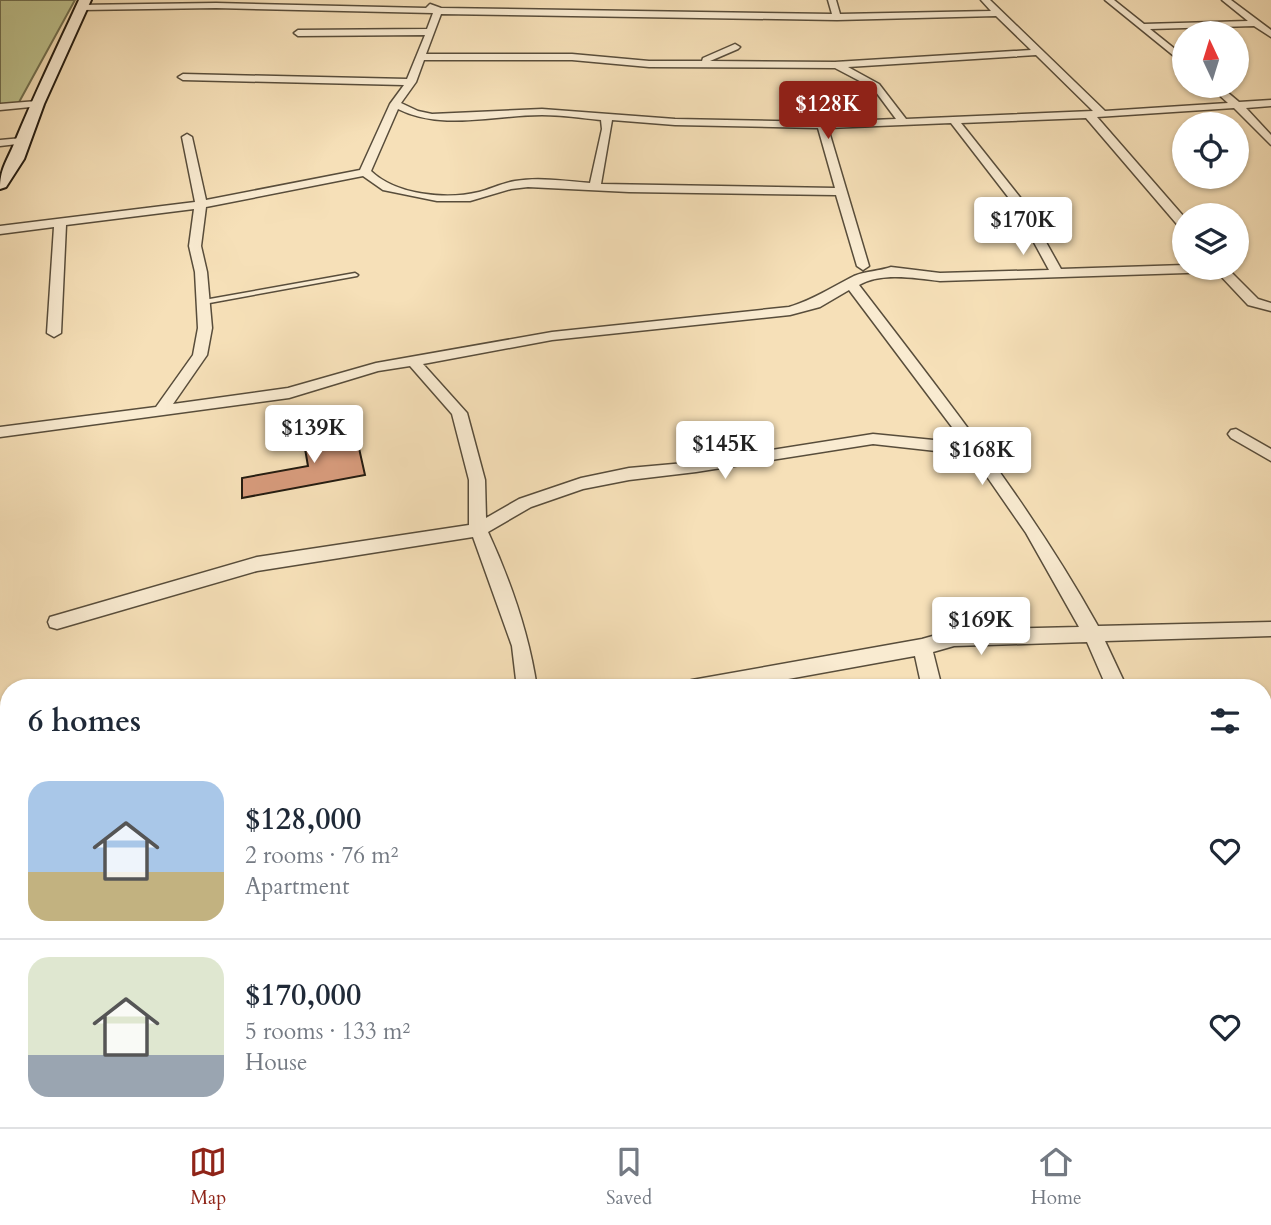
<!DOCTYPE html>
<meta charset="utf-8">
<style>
body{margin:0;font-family:Cardo,serif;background:#f2f2f3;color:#1f2937;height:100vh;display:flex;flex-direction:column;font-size:26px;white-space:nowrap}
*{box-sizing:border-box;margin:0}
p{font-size:23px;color:#747a83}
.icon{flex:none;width:38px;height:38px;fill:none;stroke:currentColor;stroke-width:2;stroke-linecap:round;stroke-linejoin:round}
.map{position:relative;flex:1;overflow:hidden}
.details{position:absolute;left:0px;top:679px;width:1272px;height:448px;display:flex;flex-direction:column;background:#fff;border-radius:28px 28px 0 0;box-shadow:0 2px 5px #0004}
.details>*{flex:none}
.needle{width:46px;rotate:356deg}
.tools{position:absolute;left:1172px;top:21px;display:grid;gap:14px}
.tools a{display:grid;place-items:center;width:77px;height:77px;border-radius:50%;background:#fff;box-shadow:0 2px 5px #0004;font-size:35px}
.price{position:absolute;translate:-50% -60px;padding:0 16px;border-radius:7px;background:#fff;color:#222;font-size:23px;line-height:46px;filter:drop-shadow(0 2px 4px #0008)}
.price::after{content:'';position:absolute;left:50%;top:42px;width:21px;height:16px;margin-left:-10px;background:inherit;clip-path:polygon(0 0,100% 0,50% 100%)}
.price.active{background:#8f2418;color:#fff}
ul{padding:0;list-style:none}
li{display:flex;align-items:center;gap:21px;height:175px;padding:0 28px}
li+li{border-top:2px solid #e0e1e3}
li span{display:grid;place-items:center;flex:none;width:196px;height:140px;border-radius:21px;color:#555}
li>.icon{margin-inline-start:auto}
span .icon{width:84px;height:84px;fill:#fffc;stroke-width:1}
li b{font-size:30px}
h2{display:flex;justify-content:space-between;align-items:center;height:84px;padding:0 28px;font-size:30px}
.dock{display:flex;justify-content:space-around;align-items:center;height:98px;border-top:2px solid #e0e1e3;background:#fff;font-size:19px;color:#747a83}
.dock a{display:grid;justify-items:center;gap:4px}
.dock .active{color:#8f2418}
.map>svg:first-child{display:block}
</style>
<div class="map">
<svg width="1271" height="1127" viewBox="0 0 1271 1127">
<rect width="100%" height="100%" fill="#f6e0b8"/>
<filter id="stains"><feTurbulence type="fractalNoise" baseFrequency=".00286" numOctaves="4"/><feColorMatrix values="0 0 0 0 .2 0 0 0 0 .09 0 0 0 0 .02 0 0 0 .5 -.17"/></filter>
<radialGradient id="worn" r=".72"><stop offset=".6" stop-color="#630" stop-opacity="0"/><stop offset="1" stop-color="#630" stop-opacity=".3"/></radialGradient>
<path fill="#bec28d" stroke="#716f4f" stroke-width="2" d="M 0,0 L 75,0 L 18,104 L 0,105 Z"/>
<path fill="#d79b7c" stroke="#241c11" stroke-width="2" d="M 354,426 L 365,475 L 242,498 L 242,478 L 308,466 L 303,437 Z"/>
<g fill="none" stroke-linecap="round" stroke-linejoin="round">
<defs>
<path id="lane" d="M 355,273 L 358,275 L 357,276 L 204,304 L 201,302 L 204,300 Z"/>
<path id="street" d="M 828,0 L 836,0 L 840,14 L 991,11 L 981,0 L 990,0 L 1105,111 L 1228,103 L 1209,86 L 1220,86 L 1239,102 L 1271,100 L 1271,106 L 1246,108 L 1271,135 L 1271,145 L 1234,108 L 1097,117 L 1185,218 L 1185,230 L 1181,229 L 1086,118 L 961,123 L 1023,201 L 1061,269 L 1185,265 L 1185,268 L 1227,268 L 1258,299 L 1271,303 L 1271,311 L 1248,305 L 1217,272 L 940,281 C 915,278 881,272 859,285 C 944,396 1030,504 1098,626 L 1271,622 L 1271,636 L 1105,641 L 1127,688 L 1107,688 L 1087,642 L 954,646 L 933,652 L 942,688 L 922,688 L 915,656 L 739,688 L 682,688 L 685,682 L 692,680 L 922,639 L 954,630 L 1079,627 L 1026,533 L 972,455 L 873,444 L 696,472 L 629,480 L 583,489 L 531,507 L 488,532 C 511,582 529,634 537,688 L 517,688 L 512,646 L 473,537 L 257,571 L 57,629 L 50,627 L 48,622 L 50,617 L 257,557 L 469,525 L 469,480 L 452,414 L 410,366 L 378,371 L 289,398 L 0,437 L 0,427 L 156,407 L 193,355 L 198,328 L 195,272 L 189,246 L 194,209 L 66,225 L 61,333 L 54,337 L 47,333 L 54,227 L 0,234 L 0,226 L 195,202 L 182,137 L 187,134 L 192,137 L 206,200 L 360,170 L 390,104 L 404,85 L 183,80 L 178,77 L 183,74 L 407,79 L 425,35 L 298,36 L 294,33 L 298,30 L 427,29 L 433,13 L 216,8 L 81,10 L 78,5 L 216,3 L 426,8 L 430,4 L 441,8 L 832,14 ZM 441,14 L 837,20 L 996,16 L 1031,50 L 835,62 L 710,61 L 738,49 L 740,47 L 735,44 L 703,58 L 702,61 L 649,61 L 572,54 L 426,54 ZM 1036,55 L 1093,111 L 906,119 L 879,84 L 848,67 ZM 424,60 L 572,60 L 649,67 L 835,68 L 873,88 L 896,119 L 822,122 L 675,119 L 542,109 L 432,114 L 418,111 L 401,103 L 416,82 ZM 398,109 C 441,131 495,115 542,115 C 561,115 581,118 601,120 L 602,129 L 590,183 C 565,181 539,177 515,181 C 502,183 491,189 479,192 C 446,200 396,195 371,171 ZM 612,120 L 675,125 L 818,128 L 835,188 L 601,184 ZM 951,123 L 1012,202 L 1049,270 L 940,273 L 891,267 C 880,271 866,271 854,276 C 832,287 813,300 789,307 L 552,332 L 376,363 L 288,388 L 173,404 L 207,355 L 212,328 L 207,272 L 201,246 L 206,207 L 363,176 L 383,190 L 437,201 L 470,201 L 511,189 L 528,187 L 629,192 L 836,195 L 857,266 L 863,270 L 869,266 L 828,128 ZM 849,290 L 964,443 L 873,434 L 696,462 L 629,468 L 581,478 L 519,499 L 486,518 L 485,480 L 467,413 L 423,364 L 552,340 L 790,315 L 820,307 Z
M 1105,0 L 1114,0 L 1144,24 L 1248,21 L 1222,0 L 1231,0 L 1271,30 L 1271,37 L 1254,26 L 1150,29 L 1185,57 L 1185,65 Z
M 37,101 L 42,104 L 41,106 L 0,110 L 0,104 Z
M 22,138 L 27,141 L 26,143 L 0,146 L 0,140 Z
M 1236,429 L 1271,449 L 1271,461 L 1231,438 L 1228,434 L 1231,430 Z
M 1271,799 L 1271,819 L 1264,820 L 1264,800 Z
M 9,967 L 9,991 L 0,994 L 0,970 Z
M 1264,1018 L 1271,1020 L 1271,1060 L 1264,1057 Z
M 965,1118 L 991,1118 L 993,1127 L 967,1127 Z"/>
<path id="secondary" d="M 79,0 L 91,0 L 44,104 L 24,159 L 6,187 L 0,189 C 0,169 7,161 14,144 C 34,95 57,48 79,0 Z"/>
</defs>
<use href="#lane" stroke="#584d3b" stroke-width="3"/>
<use href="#street" stroke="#584d3b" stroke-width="3"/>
<use href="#secondary" stroke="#241c11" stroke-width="4"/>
<use href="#lane" fill="#f9ebd1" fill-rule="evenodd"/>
<use href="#street" fill="#f9ebd1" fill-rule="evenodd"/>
<use href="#secondary" fill="#f9ebd1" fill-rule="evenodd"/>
</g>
<rect width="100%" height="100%" filter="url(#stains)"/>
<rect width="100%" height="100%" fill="url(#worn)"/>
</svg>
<div class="tools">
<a><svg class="needle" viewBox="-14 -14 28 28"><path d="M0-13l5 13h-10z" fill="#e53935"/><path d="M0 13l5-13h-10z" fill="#747a83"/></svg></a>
<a><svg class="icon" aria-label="locate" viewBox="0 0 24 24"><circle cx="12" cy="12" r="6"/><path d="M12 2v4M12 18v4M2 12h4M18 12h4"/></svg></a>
<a><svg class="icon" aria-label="layers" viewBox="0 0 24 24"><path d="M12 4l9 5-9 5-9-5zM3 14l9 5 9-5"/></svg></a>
</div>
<b class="price active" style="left:828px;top:141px">$128K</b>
<b class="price" style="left:1023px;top:257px">$170K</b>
<b class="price" style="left:314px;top:465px">$139K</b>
<b class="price" style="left:725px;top:481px">$145K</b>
<b class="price" style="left:982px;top:487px">$168K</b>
<b class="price" style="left:981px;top:657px">$169K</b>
<section class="details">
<h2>6 homes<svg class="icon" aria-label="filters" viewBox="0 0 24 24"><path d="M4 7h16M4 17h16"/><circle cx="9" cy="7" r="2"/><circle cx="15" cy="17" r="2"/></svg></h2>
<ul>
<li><span style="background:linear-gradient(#a9c7e8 65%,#c2b280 0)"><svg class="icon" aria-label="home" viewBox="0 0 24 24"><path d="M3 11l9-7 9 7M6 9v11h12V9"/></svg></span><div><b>$128,000</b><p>2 rooms · 76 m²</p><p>Apartment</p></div><svg class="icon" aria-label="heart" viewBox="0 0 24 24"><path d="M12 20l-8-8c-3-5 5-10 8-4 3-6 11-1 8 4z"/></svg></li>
<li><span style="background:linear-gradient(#dfe7d0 70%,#9aa5b1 0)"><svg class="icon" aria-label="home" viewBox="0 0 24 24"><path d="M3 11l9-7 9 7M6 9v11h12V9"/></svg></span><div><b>$170,000</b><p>5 rooms · 133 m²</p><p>House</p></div><svg class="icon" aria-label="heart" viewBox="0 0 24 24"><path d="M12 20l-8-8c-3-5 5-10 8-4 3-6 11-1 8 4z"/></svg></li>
</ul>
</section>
</div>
<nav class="dock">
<a class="active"><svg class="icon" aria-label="map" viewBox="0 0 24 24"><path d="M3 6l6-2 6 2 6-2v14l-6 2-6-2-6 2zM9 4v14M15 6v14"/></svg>Map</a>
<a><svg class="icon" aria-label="saved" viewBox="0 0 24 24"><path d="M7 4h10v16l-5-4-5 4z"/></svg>Saved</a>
<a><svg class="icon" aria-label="home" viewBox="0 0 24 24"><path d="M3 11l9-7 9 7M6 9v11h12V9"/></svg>Home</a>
</nav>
